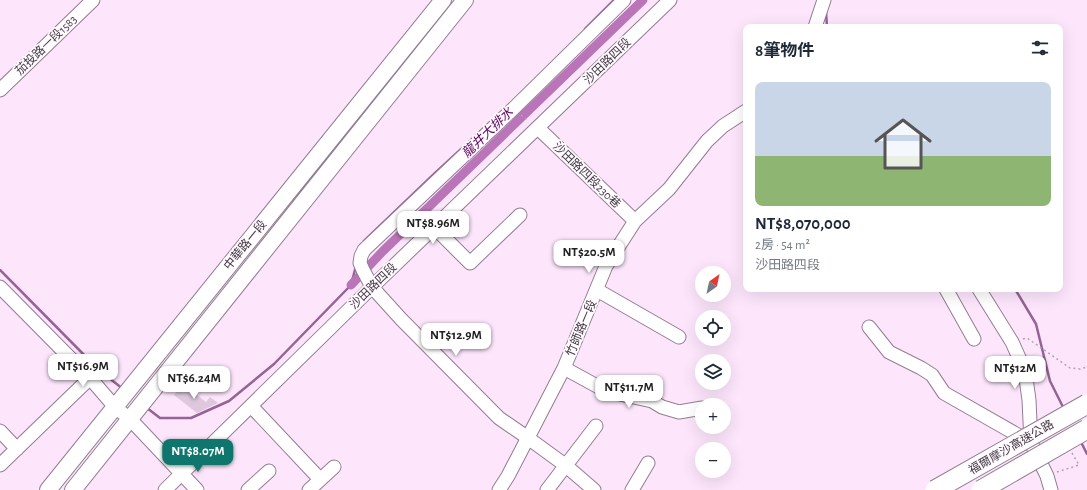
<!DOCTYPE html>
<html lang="zh-TW">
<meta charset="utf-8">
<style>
body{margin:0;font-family:"Alegreya Sans","Noto Sans TC",sans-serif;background:#f2f2f3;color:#1f2937;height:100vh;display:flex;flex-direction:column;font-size:15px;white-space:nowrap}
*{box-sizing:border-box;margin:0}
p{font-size:13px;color:#747a83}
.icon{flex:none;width:22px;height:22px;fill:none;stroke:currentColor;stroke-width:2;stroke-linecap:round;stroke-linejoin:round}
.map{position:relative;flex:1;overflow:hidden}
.details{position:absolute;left:743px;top:24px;width:320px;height:268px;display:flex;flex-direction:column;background:#fff;border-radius:8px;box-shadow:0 4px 16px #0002}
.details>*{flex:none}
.needle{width:26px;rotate:33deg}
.controls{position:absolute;left:695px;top:266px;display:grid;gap:8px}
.controls a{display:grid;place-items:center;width:36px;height:36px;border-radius:50%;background:#fff;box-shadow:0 4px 16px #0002;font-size:20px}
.price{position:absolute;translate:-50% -34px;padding:0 9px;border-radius:8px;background:#fff;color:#222;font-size:13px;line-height:26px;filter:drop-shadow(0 1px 2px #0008)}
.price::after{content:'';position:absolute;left:50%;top:24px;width:12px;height:9px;margin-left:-6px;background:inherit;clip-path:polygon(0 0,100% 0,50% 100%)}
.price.on{background:#0f766e;color:#fff}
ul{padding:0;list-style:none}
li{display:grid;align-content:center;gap:8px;height:212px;padding:0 12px}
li+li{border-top:1px solid #e0e1e3}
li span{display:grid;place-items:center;height:124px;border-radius:8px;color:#555}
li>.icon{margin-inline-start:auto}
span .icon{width:72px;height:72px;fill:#fffc;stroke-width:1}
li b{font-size:17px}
h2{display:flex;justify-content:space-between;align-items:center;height:48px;padding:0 12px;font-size:17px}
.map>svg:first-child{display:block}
</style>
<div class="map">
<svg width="1087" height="490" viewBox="0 0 1087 490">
<rect width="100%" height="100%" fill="#fde6fc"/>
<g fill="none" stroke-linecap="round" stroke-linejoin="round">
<path stroke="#956395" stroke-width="2.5" d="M 826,12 L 827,27
M 585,29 L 614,0
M 364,241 L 434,174 L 496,117
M 0,270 L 99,370 L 123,389
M 1015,289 L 1036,324 L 1050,381 L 1064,409
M 147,408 L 160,418 L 191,418 L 229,401 L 274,364 L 351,285 L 356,266
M 1080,440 L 1087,454"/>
<path stroke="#b975b8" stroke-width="9" d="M 351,285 L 383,251 L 643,0"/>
</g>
<path fill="#dfc8de" d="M 183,384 L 206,402 L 210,397 L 218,403 L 197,413 L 174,395 Z"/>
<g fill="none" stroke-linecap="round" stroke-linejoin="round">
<defs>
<path id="minor" d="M 815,27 L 824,0
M 0,90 L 93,0
M 538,128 L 635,221
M 434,227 L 470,263 L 520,215
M 0,287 L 90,378 L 115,407 L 130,419 L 197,490
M 946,289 L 974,339
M 979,289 L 1012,342 L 1025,371 L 1029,400 L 1031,443 L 1047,476 L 1051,490
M 597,290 L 679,337
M 869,327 L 889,352 L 921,368 L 932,375 L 944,393 L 1030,442
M 564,368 L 606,391 L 652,401 L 662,407 L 679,412 L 702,408
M 251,406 L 316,475
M 0,431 L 17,449
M 0,465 L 90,378
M 165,490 L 372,287 L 670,0
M 248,490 L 269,471
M 309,490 L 334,467
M 499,490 L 508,476 L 564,368 L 606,266 L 635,221 L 669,189 L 707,141 L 723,126 L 746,111
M 547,490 L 596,426
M 594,490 L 565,465 L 528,438 L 499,418 L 401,319 L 372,287 L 363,270 L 360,263 L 361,256 L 364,250 L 513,109 L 624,0
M 632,490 L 648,463"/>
<path id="major" d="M 48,490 L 443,0
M 73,490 L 465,0"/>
</defs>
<use href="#minor" stroke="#927d91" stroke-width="15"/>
<use href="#major" stroke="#927d91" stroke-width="18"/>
<path stroke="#b2a1b2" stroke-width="1.5" stroke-dasharray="2 3" stroke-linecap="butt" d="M 521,115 L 529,121
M 1023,339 L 1027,338 L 1070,368 L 1080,369 L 1087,367
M 1057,472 L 1079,465 L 1072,453"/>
<use href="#minor" stroke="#fff" stroke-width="13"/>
<use href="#major" stroke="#fff" stroke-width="16"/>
<defs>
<path id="highway-bridge" d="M 935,490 L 1087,404
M 981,490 L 1087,429"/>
</defs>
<use href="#highway-bridge" stroke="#927d91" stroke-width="21" stroke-linecap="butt"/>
<use href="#highway-bridge" stroke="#fff" stroke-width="19"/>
</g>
<g text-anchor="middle" stroke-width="3.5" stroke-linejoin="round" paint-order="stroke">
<g font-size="12" fill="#423942" stroke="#fffaff">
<text transform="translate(46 45) rotate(-44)" y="4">茄投路一段1583</text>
<text transform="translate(607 61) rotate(-44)" y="4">沙田路四段</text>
<text transform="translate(587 175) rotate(44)" y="4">沙田路四段230巷</text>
<text transform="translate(245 245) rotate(-51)" y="4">中華路一段</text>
<text transform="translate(373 286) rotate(-44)" y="4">沙田路四段</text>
<text transform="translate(581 328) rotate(-67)" y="4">竹師路一段</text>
<text transform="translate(1011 447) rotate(-30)" y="4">福爾摩沙高速公路</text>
</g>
<g font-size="13" font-style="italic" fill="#5e0660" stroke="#fffaff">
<text transform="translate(487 132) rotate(-44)" y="5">龍井大排水</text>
</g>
</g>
</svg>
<div class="controls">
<a><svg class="needle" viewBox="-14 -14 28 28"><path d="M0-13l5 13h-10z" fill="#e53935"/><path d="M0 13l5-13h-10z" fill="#747a83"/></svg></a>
<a><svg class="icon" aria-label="locate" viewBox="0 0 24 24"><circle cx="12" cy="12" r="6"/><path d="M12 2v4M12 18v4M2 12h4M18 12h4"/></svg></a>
<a><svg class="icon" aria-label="layers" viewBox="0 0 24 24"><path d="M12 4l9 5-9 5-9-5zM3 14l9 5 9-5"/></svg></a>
<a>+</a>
<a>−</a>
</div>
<b class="price" style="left:433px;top:245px">NT$8.96M</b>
<b class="price" style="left:589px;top:274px">NT$20.5M</b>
<b class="price" style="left:456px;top:357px">NT$12.9M</b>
<b class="price" style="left:83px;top:388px">NT$16.9M</b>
<b class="price" style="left:1015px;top:390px">NT$12M</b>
<b class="price" style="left:194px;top:400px">NT$6.24M</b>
<b class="price" style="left:629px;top:409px">NT$11.7M</b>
<b class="price on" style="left:198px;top:473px">NT$8.07M</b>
<section class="details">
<h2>8筆物件<svg class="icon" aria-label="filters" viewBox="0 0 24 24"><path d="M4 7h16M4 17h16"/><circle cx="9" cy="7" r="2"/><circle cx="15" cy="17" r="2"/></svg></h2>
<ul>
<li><span style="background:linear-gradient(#c9d6e8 60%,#8fb573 0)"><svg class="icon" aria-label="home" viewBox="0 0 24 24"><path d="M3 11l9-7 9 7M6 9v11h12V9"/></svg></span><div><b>NT$8,070,000</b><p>2房 · 54 m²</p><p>沙田路四段</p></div></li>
</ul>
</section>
</div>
